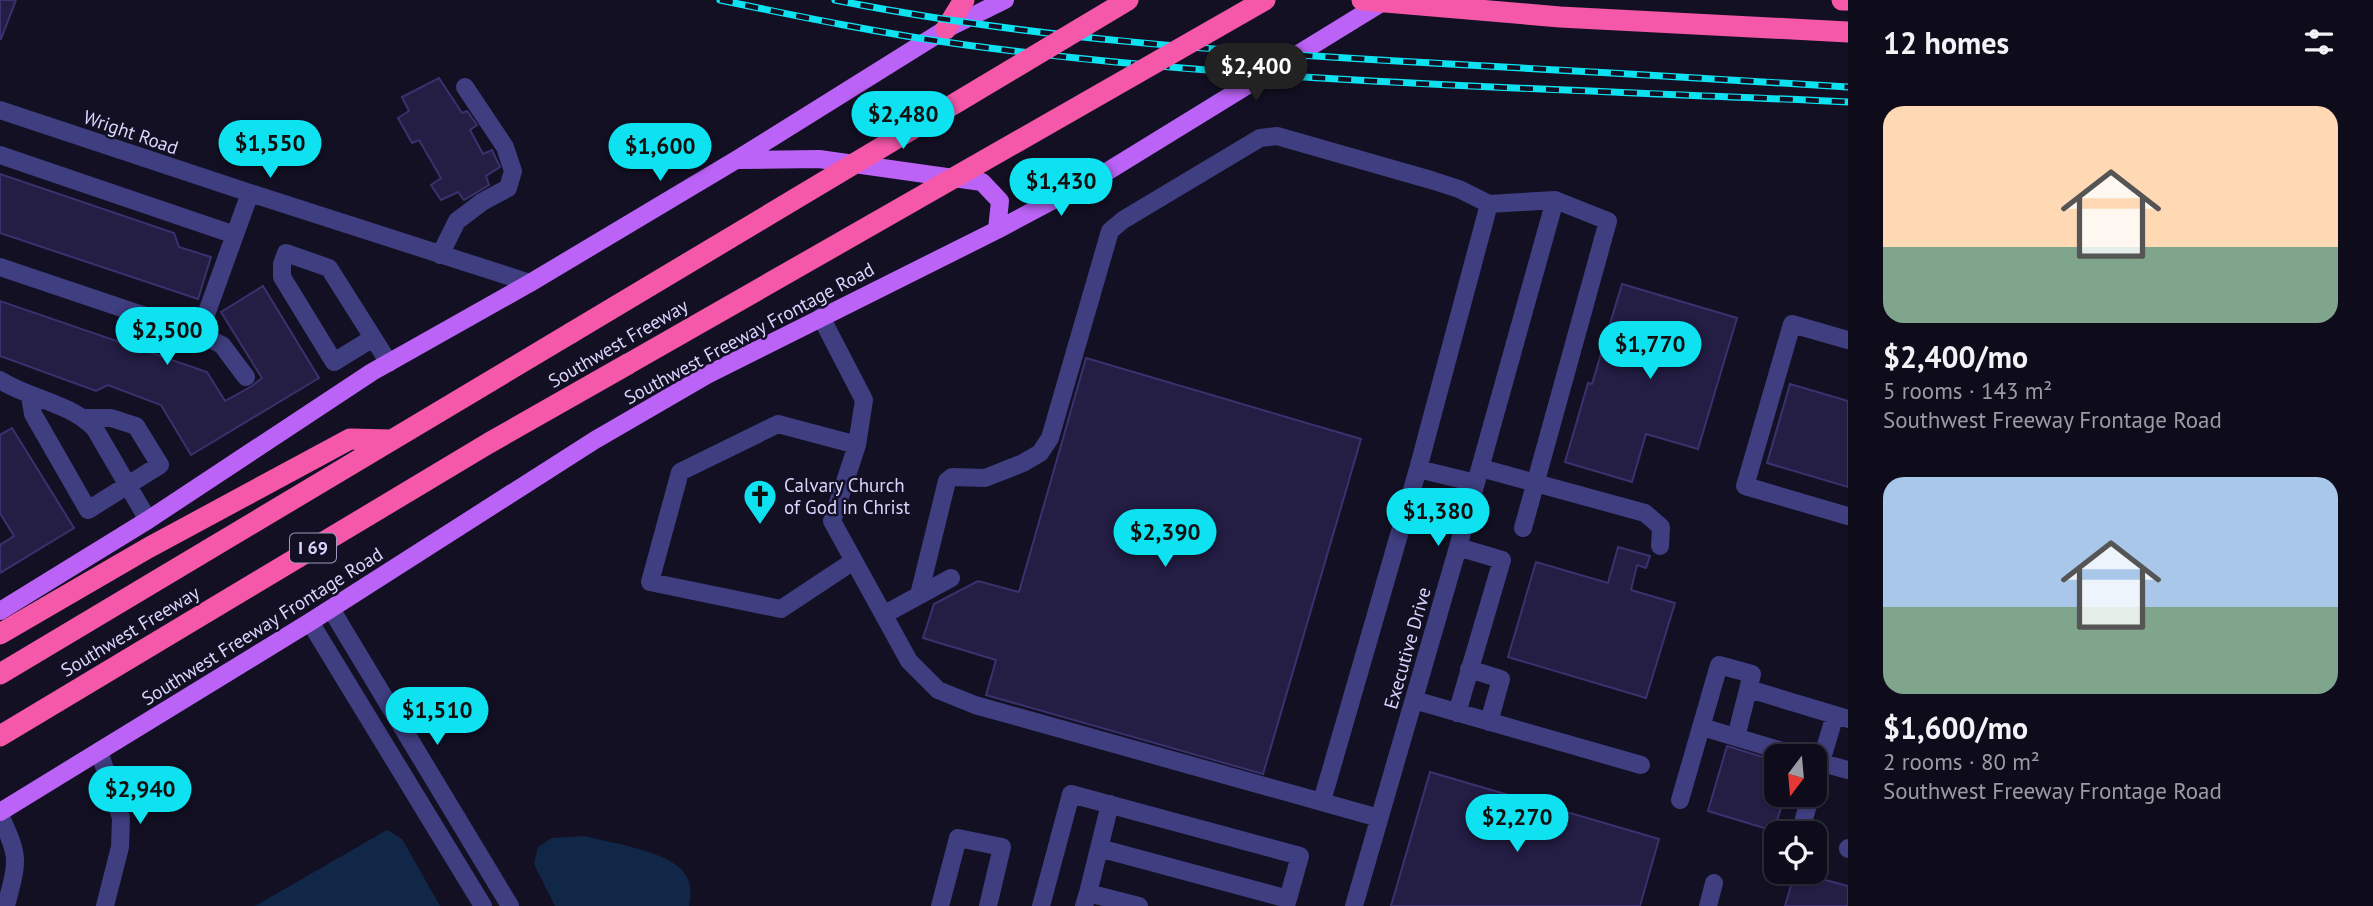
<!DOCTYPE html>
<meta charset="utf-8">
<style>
body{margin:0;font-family:"PT Sans",sans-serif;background:#171524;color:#f1f3f6;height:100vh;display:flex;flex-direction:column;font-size:26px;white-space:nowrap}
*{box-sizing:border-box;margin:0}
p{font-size:23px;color:#9b9ba3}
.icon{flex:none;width:38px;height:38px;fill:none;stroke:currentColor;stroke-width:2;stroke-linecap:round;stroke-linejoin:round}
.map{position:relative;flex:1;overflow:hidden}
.side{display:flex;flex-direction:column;background:#0e0c1b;width:525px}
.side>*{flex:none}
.needle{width:46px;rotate:196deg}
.buttons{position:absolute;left:1764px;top:744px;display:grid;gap:14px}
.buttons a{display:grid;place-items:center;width:63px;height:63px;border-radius:14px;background:#0e0c1b;box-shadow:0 2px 5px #0004,0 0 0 2px #2e2c3a;font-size:35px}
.price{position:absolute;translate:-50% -60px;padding:0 16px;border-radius:24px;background:#0ee1f0;color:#111;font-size:23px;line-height:46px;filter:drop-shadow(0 2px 4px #0008)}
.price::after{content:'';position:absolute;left:50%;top:42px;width:21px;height:16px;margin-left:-10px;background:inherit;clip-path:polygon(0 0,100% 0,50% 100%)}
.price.on{background:#222;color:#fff}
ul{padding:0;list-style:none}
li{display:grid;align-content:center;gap:14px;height:371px;padding:0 35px}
li span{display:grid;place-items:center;height:217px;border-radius:21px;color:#555}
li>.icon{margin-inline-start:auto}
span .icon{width:126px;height:126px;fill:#fffc;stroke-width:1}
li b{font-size:30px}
h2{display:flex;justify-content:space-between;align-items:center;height:84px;padding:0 35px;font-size:30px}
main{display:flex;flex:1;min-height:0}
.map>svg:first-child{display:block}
</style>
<main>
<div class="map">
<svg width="1848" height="906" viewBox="0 0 1848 906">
<rect width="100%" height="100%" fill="#131024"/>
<path fill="#112747" d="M 387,830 L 402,839 L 440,906 L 255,906 Z
M 584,836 C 610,843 671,851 685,874 C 692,884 691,895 689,906 L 555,906 L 534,864 L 538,847 L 552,838 Z"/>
<path fill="#241d44" stroke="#3b316e" stroke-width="2" d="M 0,0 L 16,0 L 1,39 L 0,39 Z
M 439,78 L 462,113 L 467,111 L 477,125 L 470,130 L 483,154 L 492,150 L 500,167 L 486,176 L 489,185 L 464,200 L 458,192 L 441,200 L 431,185 L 441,178 L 419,140 L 412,143 L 398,118 L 409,111 L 402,97 Z
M 0,174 L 174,233 L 179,247 L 211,257 L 198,299 L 0,233 Z
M 1622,284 L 1737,318 L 1698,449 L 1646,434 L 1632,482 L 1565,462 L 1588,383 L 1592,384 Z
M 263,286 L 319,378 L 191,455 L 161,405 L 108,385 L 96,391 L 0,356 L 0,301 L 207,372 L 225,401 L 252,386 L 262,378 L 221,312 Z
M 1086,358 L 1361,439 L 1263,774 L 986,695 L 996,660 L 923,638 L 934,604 L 978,581 L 1019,592 Z
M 1790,384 L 1848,401 L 1848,487 L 1767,463 Z
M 12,428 L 74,528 L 0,573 L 0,545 L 14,536 L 0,513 L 0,435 Z
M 1618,547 L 1650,556 L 1646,568 L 1637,565 L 1631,590 L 1675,603 L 1646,698 L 1508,657 L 1536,562 L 1608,583 Z
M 1727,746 L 1776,761 L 1776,794 L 1785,794 L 1774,831 L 1708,811 Z
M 1430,772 L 1659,839 L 1640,906 L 1391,906 Z
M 1795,872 L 1848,886 L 1848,906 L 1785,906 Z"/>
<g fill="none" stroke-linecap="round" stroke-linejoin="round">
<path stroke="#3e3e80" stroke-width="18" d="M 0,110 L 250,193 L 530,283
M 0,155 L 235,235
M 440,255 L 457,221 L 482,202 L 508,188 L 513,171 L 505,147 L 465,87
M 0,267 L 199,334 L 250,193
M 821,317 L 864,400 L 857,445 L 832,521 L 909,661 L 938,690 L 975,705 L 1379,818
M 199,334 L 222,345 L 246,377
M 373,338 L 334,362 L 282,277 L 282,264 L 286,253 L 329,268 L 389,363
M 1848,340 L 1792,324 L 1745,486 L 1848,516
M 0,380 C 30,399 71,403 95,429 L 148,520
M 30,396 L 33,414 L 88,510 L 160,465 L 136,426 L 111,418 L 84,418
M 1481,468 L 1645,513 L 1661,527 L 1660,546
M 1418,469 L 1489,204 L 1555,200 L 1608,221 L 1523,528
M 852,562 L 781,609 L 650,582 L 680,472 L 778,424 L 857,445
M 919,595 L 947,481 L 952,477 L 985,478 L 1023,463 L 1040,453 L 1050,438 L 1110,231 L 1123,220 L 1260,138 L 1277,136 L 1431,180 L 1459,189 L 1489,204
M 331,609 L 510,906
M 885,614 L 951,578
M 310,622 L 483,906
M 1469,669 L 1501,679 L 1489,722
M 1749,689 L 1848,719
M 1414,700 L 1641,765
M 1457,713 L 1502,560 L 1458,547
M 1702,727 L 1799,756
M 99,751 L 121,818 L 120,847 L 105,906
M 1815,761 L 1848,770
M 1815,782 L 1835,715
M 1680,800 L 1719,665 L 1752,674 L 1736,737
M 1322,801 L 1418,469 L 1476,483
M 0,815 C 20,859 18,859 6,906
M 1800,833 L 1811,794
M 1099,848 L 1288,899
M 1848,848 L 1848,849
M 1088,893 L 1110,804
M 940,906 L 958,838 L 1002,847 L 988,906
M 1041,906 L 1071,794 L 1300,856 L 1286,906
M 1084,906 L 1088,893 L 1139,906
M 1354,906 L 1458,547 L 1555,200
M 1708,906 L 1714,883"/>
<path stroke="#ba63f6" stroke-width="18" d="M 739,160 L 819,159 L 982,182 L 1000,201 L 997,230
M 0,611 L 148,520 L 372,372 L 530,283 L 736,160 L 946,29 L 1005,0
M 0,812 L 310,622 L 595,440 L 707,375 L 997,230 L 1108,171 L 1386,0"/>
<path stroke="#f558a8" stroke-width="21" d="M 1362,0 L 1560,17 L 1848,32
M 1842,0 L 1848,0
M 946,29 L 964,0
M 0,634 L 148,548 L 350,439 L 391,440
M 0,674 L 571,333
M 0,736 L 489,443 L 628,364"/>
<defs>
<path id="rail" d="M 720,0 C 801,17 884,34 966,45 C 1258,84 1554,88 1848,102
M 835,0 C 1025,38 1221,51 1414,62 C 1559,70 1703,78 1848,87"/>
</defs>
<use href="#rail" stroke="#0ee1f0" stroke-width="7"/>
<use href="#rail" stroke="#131024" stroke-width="4.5" stroke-dasharray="13" stroke-linecap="butt"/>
<path stroke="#f558a8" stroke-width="21" d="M 571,333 L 1128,0
M 628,364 L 1265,0"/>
</g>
<defs>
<symbol id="church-pin" viewBox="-11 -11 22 30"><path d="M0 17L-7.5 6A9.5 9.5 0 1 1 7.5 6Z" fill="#0ee1f0" stroke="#131024"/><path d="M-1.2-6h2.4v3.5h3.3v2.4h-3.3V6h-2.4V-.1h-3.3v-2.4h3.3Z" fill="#111"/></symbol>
</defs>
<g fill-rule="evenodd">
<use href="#church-pin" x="741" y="477" width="38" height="52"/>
</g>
<g text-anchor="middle" stroke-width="5" stroke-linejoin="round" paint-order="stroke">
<rect fill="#131024" stroke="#9e9abc" stroke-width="2" x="290" y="533.5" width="46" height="29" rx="5"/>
<g font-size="18" font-weight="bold" fill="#d9d5fd">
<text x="313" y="554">I 69</text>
</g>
<g font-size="19" fill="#d9d5fd" stroke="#131024">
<text transform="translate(131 132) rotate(19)" y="7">Wright Road</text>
<text transform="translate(749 333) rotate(-28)" y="7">Southwest Freeway Frontage Road</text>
<text transform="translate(618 343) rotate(-30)" y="7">Southwest Freeway</text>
<text transform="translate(262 626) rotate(-32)" y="7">Southwest Freeway Frontage Road</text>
<text transform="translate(130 631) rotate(-31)" y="7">Southwest Freeway</text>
<text transform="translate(1407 648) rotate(-74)" y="7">Executive Drive</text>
</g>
<g font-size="19" fill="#d9d5fd" stroke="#131024" text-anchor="start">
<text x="784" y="492">Calvary Church<tspan x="784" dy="22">of God in Christ</tspan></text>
</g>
</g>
</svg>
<div class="buttons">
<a><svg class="needle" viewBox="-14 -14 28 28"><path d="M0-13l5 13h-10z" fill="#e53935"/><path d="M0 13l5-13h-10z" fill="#9b9ba3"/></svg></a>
<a><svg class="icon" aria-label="locate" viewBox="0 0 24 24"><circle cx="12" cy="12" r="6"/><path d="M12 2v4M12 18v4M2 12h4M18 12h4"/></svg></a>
</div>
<b class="price on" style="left:1256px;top:103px">$2,400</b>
<b class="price" style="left:903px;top:151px">$2,480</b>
<b class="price" style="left:270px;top:180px">$1,550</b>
<b class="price" style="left:660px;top:183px">$1,600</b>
<b class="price" style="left:1061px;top:218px">$1,430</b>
<b class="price" style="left:167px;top:367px">$2,500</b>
<b class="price" style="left:1650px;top:381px">$1,770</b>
<b class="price" style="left:1438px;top:548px">$1,380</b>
<b class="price" style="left:1165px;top:569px">$2,390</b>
<b class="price" style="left:437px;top:747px">$1,510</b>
<b class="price" style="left:140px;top:826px">$2,940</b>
<b class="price" style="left:1517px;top:854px">$2,270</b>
</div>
<section class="side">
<h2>12 homes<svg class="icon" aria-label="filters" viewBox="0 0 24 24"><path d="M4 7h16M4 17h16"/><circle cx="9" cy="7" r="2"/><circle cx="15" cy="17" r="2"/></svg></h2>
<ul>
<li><span style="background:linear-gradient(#ffd9b3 65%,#7fa58c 0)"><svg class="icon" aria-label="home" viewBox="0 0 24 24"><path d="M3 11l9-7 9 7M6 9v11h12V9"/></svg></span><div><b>$2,400/mo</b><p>5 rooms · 143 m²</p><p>Southwest Freeway Frontage Road</p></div></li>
<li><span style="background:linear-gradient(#a9c7e8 60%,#7fa58c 0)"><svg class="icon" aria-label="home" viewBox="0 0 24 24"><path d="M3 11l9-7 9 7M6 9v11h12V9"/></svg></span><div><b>$1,600/mo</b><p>2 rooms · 80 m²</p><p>Southwest Freeway Frontage Road</p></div></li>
</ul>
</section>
</main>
